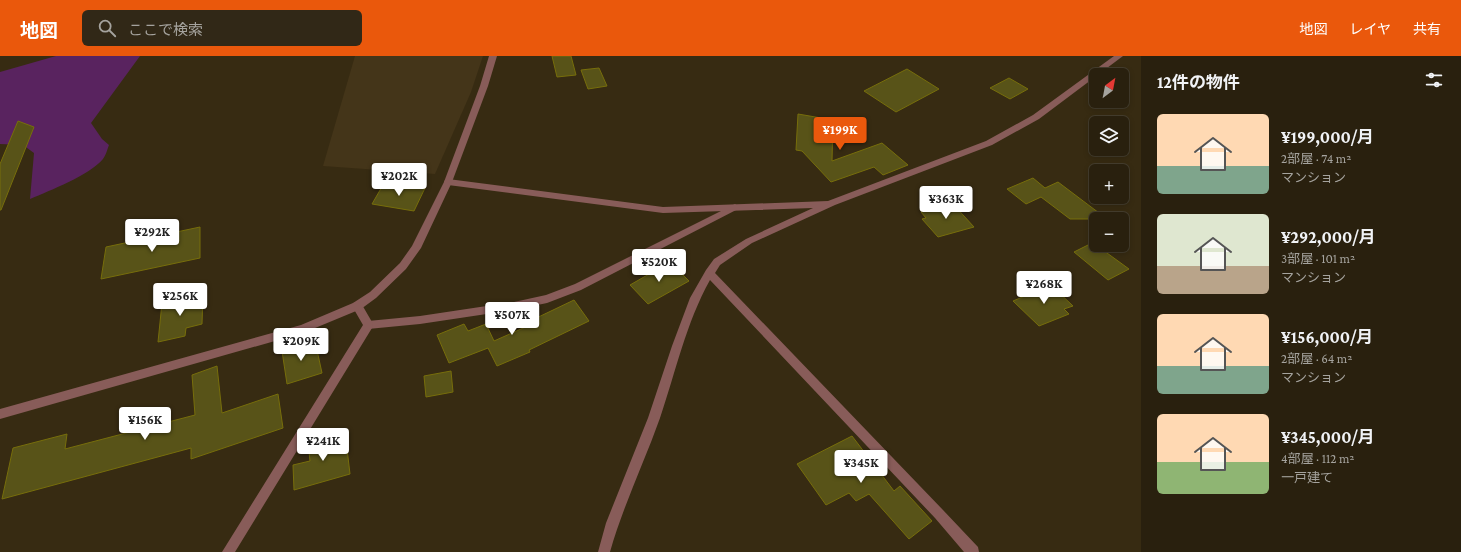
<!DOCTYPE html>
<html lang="ja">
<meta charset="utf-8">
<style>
body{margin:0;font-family:"Crimson Pro","Noto Sans JP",serif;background:#312817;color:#f1f3f6;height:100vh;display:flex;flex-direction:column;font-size:15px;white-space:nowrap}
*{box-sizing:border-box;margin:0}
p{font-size:13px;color:#a5a39e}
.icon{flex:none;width:22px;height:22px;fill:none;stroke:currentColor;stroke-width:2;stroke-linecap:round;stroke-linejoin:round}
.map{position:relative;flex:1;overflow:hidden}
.sheet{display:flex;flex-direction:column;background:#29200e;width:320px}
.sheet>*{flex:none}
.needle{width:26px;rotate:32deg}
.fabs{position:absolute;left:1089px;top:12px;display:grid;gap:8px}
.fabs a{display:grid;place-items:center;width:40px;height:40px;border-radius:6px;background:#29200e;box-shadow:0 2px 6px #0003,0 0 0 1px #453e2e;font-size:20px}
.price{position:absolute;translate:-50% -34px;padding:0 9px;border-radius:4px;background:#fff;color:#222;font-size:13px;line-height:26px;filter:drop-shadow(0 1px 2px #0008)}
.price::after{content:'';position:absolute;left:50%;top:24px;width:12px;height:9px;margin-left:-6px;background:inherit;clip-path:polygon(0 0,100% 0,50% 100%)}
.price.current{background:#ea580c;color:#fff}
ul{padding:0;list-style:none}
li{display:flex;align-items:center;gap:12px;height:100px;padding:0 16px}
li span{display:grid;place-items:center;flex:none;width:112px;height:80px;border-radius:6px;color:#555}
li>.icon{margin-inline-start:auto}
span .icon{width:48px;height:48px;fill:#fffc;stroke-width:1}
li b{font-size:17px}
h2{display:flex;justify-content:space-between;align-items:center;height:48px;padding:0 16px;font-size:17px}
header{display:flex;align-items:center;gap:24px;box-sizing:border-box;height:56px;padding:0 20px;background:#ea580c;color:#fff}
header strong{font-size:19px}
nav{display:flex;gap:22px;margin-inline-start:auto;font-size:14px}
.search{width:280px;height:36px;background:#312817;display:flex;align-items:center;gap:10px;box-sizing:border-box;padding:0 14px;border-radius:6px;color:#a5a39e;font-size:15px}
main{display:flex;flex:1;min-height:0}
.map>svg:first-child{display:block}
</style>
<header>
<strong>地図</strong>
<div class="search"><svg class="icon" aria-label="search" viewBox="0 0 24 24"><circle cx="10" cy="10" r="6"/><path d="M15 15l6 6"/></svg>ここで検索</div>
<nav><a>地図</a><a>レイヤ</a><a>共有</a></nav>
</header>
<main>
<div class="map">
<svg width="1141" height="496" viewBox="0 0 1141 496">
<rect width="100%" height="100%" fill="#372b12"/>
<path fill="#443519" d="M 355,0 L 483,0 L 471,36 L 435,118 L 323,110 Z"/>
<path fill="#59235f" d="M 56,0 L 140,0 L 91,67 L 102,83 L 109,89 C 107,94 106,99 103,103 C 88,120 51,134 30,143 L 34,97 L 23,89 L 0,88 L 0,16 Z"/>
<path fill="#585318" stroke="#776e0b" d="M 552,0 L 571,0 L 576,19 L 557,21 Z
M 599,12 L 607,30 L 588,33 L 581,14 Z
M 907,13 L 939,33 L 896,56 L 864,35 Z
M 1009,22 L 1028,33 L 1010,43 L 990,32 Z
M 798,58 L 833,64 L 832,105 L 882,87 L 908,109 L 883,119 L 874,111 L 831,126 L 802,95 L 796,94 Z
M 18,65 L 34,71 L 1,154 L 0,154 L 0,108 Z
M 1033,122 L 1045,132 L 1058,126 L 1107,163 L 1070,163 L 1041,141 L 1026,148 L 1007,133 Z
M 398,128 L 425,132 L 414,155 L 372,148 L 383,129 L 396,131 Z
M 953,148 L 974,171 L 938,181 L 922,163 L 926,162 L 921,156 Z
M 200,171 L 200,202 L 101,223 L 106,191 Z
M 1094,186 L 1096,189 L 1129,213 L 1108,224 L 1074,196 Z
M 670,206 L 689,225 L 648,248 L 630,229 Z
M 1051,229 L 1073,250 L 1064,253 L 1069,258 L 1039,270 L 1013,245 Z
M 203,238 L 202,268 L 186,272 L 185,280 L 158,286 L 162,247 Z
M 574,244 L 589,265 L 529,294 L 530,296 L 497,310 L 488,292 L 449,307 L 437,279 L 464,268 L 468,275 L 486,268 L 494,285 L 530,269 L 528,266 Z
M 315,285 L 322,317 L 287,328 L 282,295 Z
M 217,310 L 222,357 L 278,338 L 283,372 L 191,403 L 191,392 L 2,443 L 13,392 L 67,378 L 65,393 L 195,359 L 192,319 Z
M 451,315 L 453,336 L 426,341 L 424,320 Z
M 345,376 L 350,418 L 294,434 L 293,409 L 310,405 L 308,386 Z
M 852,380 L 894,435 L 900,430 L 932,465 L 909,483 L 869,438 L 856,445 L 849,437 L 826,449 L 797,408 Z"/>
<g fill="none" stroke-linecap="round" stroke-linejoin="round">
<path fill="#885c59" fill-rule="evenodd" d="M 735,148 L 739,151 L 738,153 L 581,234 L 547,247 L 514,254 L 420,268 L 368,273 L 364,272 L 363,269 L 364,266 L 368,265 L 420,260 L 514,246 L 546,239 L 575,228 Z"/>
<path fill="#885c59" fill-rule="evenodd" d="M 1114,0 L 1123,0 L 1039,63 L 992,89 L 835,149 L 752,187 L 720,209 L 715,217 L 943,454 L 978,491 L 979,496 L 964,496 L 935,462 L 710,224 C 686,267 676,315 660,362 C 644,407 623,450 610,496 L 598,496 L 606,467 L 648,362 L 672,290 L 690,242 L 706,214 L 714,203 L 746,183 L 813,152 L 663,157 L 448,129 L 444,126 L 445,124 L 448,123 L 663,151 L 828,145 L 986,85 L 1033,59 Z
M 357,246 L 361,247 L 372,266 L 373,269 L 372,272 L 235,496 L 222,496 L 363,269 L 352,250 L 353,247 Z"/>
<path fill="#885c59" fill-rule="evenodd" d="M 489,0 L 497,0 L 488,30 L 452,126 L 421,192 L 406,213 L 376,242 L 361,253 L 303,277 L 0,363 L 0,353 L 301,269 L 353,247 L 370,236 L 400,207 L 412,190 L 444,126 L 480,30 Z"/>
</g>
</svg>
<div class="fabs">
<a><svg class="needle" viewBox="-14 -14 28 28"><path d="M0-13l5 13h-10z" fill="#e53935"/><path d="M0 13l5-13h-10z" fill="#a5a39e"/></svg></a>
<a><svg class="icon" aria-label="layers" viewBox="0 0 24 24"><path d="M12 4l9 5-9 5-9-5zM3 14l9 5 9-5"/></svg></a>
<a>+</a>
<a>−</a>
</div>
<b class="price current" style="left:840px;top:95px">¥199K</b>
<b class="price" style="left:399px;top:141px">¥202K</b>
<b class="price" style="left:946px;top:164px">¥363K</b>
<b class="price" style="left:152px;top:197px">¥292K</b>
<b class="price" style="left:659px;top:227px">¥520K</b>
<b class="price" style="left:1044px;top:249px">¥268K</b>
<b class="price" style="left:180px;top:261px">¥256K</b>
<b class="price" style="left:512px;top:280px">¥507K</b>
<b class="price" style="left:301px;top:306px">¥209K</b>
<b class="price" style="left:145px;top:385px">¥156K</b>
<b class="price" style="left:323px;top:406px">¥241K</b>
<b class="price" style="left:861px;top:428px">¥345K</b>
</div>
<section class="sheet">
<h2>12件の物件<svg class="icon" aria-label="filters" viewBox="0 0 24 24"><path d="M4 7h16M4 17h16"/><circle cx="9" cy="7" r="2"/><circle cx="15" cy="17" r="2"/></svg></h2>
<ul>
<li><span style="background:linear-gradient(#ffd9b3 65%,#7fa58c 0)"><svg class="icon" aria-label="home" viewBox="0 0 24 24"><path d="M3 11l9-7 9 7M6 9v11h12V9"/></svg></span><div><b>¥199,000/月</b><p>2部屋 · 74 m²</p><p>マンション</p></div></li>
<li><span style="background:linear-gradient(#dfe7d0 65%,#b9a48a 0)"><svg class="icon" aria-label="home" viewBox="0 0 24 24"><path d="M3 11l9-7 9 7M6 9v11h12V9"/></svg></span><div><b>¥292,000/月</b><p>3部屋 · 101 m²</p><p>マンション</p></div></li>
<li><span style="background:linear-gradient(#ffd9b3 65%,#7fa58c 0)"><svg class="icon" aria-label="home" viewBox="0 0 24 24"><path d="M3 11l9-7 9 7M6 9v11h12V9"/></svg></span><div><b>¥156,000/月</b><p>2部屋 · 64 m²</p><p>マンション</p></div></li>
<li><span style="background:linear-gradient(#ffd9b3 60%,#8fb573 0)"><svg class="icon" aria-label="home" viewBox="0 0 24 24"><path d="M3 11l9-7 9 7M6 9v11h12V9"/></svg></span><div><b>¥345,000/月</b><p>4部屋 · 112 m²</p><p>一戸建て</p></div></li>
</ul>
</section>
</main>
